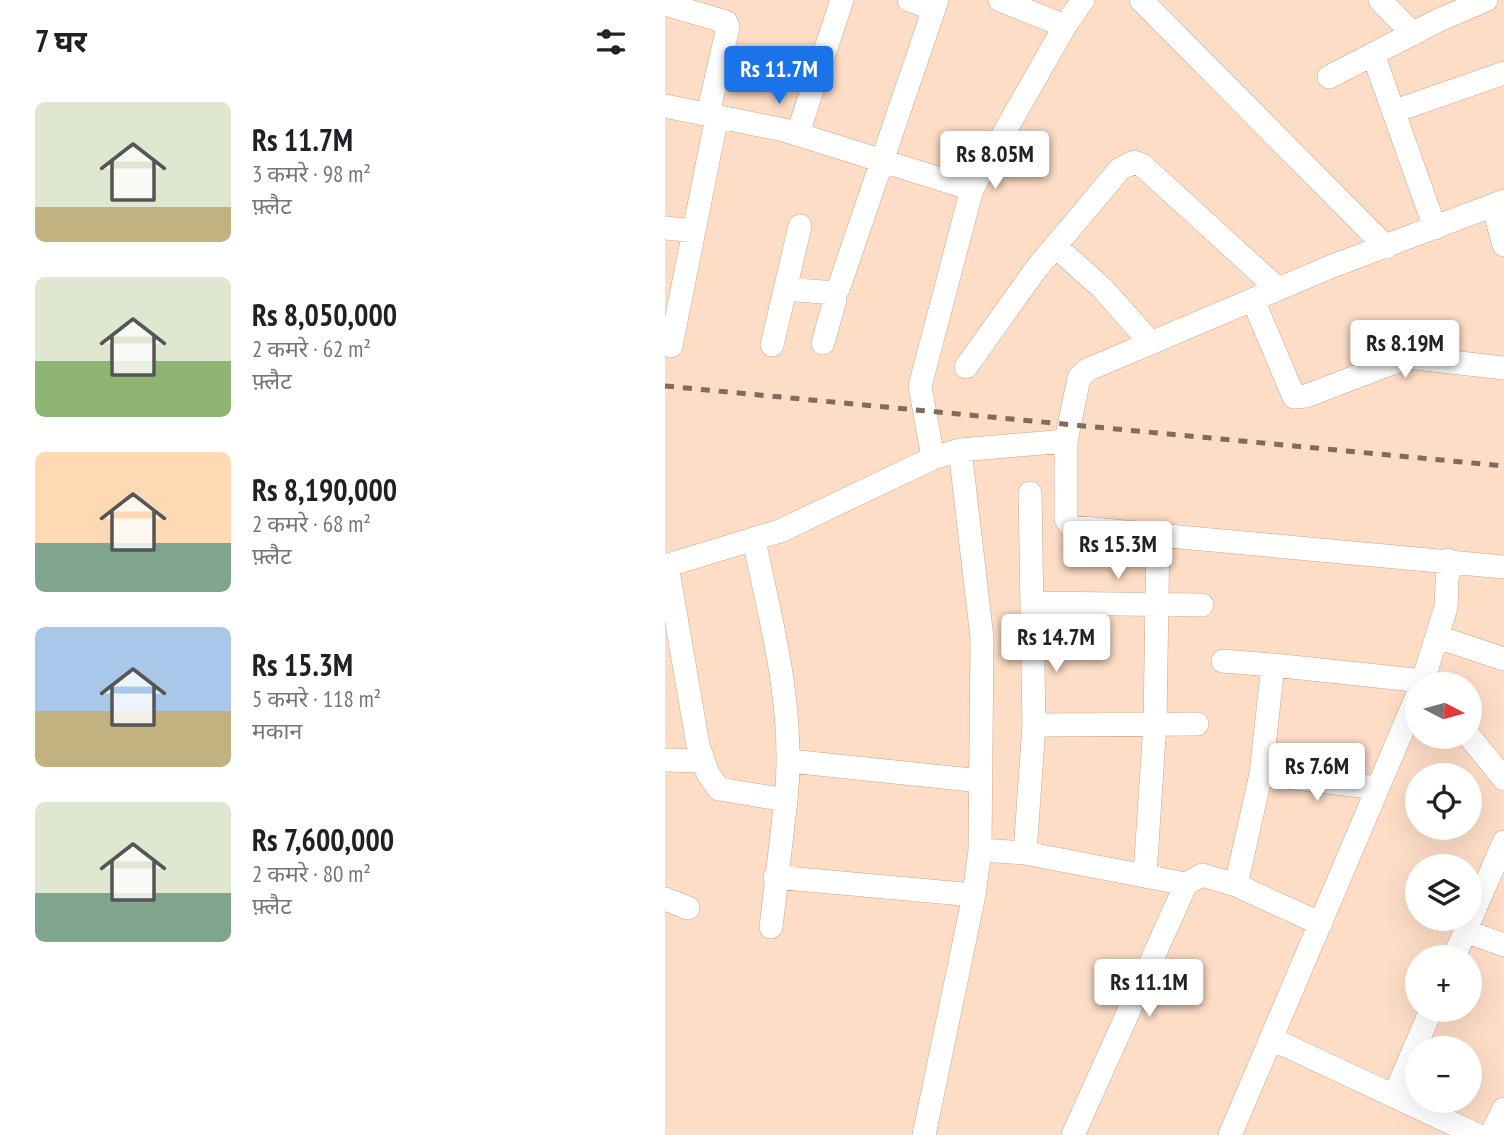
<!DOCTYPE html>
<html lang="hi">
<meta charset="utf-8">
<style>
body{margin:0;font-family:"PT Sans Narrow","Noto Sans Devanagari",sans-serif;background:#f6f6f6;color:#202124;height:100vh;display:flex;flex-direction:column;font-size:26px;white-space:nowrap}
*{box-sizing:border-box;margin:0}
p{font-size:23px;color:#757577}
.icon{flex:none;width:38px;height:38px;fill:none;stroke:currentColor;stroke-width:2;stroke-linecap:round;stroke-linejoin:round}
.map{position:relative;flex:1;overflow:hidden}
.drawer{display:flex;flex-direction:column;background:#fff;width:665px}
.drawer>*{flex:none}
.needle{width:46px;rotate:96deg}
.buttons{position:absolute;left:740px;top:672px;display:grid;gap:14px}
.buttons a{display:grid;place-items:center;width:77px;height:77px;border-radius:50%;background:#fff;box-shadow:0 7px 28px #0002;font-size:35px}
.price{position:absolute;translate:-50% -60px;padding:0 16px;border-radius:7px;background:#fff;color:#222;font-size:23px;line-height:46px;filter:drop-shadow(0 2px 4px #0008)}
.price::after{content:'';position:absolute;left:50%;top:42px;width:21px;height:16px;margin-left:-10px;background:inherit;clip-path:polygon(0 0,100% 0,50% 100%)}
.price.selected{background:#1a73e8;color:#fff}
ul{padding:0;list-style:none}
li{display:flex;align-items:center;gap:21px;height:175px;padding:0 35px}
li span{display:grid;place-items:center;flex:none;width:196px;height:140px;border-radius:10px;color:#555}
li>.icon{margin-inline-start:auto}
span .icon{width:84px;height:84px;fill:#fffc;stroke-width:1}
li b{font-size:30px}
h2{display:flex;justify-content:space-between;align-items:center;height:84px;padding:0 35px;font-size:30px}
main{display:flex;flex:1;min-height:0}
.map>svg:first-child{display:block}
</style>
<main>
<section class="drawer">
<h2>7 घर<svg class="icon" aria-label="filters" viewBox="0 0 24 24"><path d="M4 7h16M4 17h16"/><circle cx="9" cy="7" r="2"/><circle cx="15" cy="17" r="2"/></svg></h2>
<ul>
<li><span style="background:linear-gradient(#dfe7d0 75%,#c2b280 0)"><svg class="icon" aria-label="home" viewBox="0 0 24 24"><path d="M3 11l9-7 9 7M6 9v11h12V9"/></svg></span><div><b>Rs 11.7M</b><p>3 कमरे · 98 m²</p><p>फ़्लैट</p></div></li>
<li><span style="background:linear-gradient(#dfe7d0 60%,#8fb573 0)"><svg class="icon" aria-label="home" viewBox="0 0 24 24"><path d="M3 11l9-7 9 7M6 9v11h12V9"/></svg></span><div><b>Rs 8,050,000</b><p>2 कमरे · 62 m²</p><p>फ़्लैट</p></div></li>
<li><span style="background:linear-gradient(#ffd9b3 65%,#7fa58c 0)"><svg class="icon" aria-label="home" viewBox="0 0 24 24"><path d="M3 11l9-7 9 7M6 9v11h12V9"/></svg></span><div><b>Rs 8,190,000</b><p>2 कमरे · 68 m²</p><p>फ़्लैट</p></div></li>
<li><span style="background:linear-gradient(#a9c7e8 60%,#c2b280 0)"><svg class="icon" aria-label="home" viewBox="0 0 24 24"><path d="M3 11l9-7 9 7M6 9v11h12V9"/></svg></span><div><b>Rs 15.3M</b><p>5 कमरे · 118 m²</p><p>मकान</p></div></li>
<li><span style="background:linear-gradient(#dfe7d0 65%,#7fa58c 0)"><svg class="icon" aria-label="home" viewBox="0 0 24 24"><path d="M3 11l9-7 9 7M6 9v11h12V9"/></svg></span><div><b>Rs 7,600,000</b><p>2 कमरे · 80 m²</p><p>फ़्लैट</p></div></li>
</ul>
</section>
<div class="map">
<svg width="839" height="1135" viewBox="0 0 839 1135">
<rect width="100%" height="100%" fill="#fdddc6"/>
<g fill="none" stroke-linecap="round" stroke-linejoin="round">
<defs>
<path id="minor" d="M 244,0 L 269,9
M 335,0 L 400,26
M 476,0 L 721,247
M 715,0 L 748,34
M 0,4 L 61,22 L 63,27 L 43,114
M 708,54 L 770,228
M 664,77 L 774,20 L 821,0
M 0,106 L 119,130 L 307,189
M 730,111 L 839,73
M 133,133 L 177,0
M 828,205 L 839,245
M 0,228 L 29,231
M 390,246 L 437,288 L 486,343
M 120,289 L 170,293 L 174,287 L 272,0
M 588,300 L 629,397 L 641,396 L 743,357 L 839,368
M 158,343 L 170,300 L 170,293
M 107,345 L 135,226
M 6,346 L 52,116
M 301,367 L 371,269 L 455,169 L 469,162 L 477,165 L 613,289
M 401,441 L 401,519 L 406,527 L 839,567
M 295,450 L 317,638 L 315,850
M 268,458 L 255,386 L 307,189 L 400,26 L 418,0
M 89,541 C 108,628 130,711 121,800
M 2,565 L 33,745 L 43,774 L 54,789 L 121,800 L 106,927
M 0,566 L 115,531 L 268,458 L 295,450 L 401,441 L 414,378 L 422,370 L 665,267 L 839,201
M 368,603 L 537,605
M 773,637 L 839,659
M 558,661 L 608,665
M 757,684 L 781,607 L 783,560
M 369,725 L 532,724
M 805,737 L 839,779
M 0,760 L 37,761
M 125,761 L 316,781
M 596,774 L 713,788
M 360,853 L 369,725 L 365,493
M 480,875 L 490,723 L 493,535
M 110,877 L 309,895
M 571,885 L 596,774 L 608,665 L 759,681 L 762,684
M 0,899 L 23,908
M 800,931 L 839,945
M 789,957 L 839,842
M 607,1039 L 812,1135
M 729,1096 L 766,1010
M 259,1135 L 309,895 L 315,850 L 360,853 L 521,884
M 408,1135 L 521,884 L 537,875 L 571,885 L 656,924
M 565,1135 L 752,696
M 826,1135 L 839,1109"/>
</defs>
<use href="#minor" stroke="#cca68b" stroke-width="24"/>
<use href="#minor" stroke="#fff" stroke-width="23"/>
<path stroke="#816c5c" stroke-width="5" stroke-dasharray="9 9" stroke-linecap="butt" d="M 0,386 L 839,466"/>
</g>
</svg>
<div class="buttons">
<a><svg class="needle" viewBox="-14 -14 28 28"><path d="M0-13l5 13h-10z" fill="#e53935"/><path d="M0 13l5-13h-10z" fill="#757577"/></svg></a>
<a><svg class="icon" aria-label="locate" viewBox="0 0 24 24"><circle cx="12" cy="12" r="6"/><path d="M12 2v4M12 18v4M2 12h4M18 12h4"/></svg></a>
<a><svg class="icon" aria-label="layers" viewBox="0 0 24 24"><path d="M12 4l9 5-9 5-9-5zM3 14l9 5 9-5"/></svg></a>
<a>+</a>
<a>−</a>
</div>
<b class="price selected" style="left:114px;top:106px">Rs 11.7M</b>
<b class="price" style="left:330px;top:191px">Rs 8.05M</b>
<b class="price" style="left:740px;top:380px">Rs 8.19M</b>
<b class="price" style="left:453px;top:581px">Rs 15.3M</b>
<b class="price" style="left:391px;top:674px">Rs 14.7M</b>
<b class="price" style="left:652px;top:803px">Rs 7.6M</b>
<b class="price" style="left:484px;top:1019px">Rs 11.1M</b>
</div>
</main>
